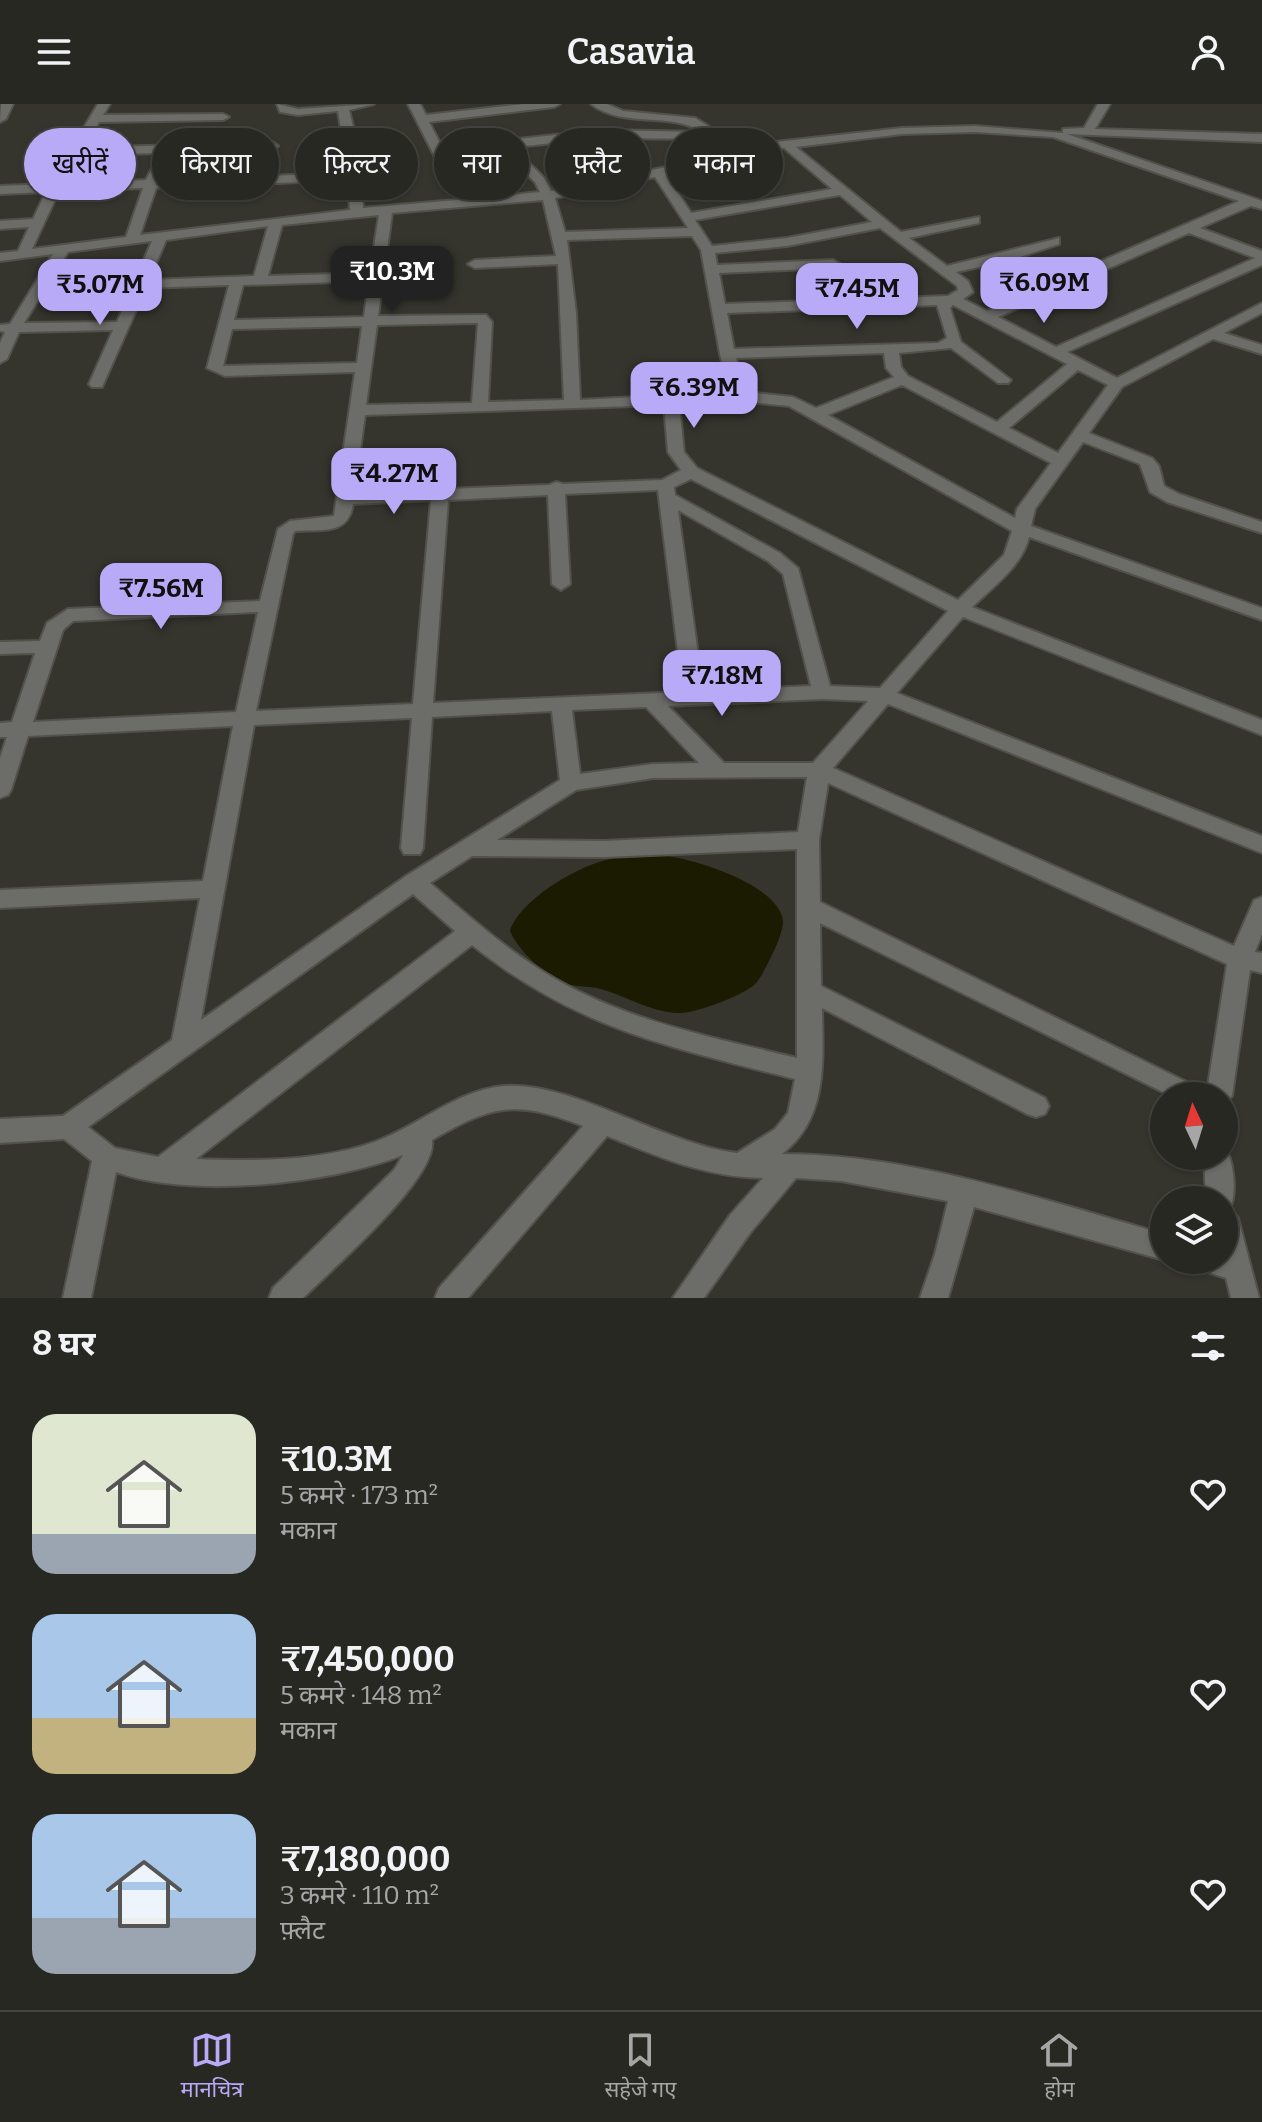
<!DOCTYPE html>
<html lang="hi">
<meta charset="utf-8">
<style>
body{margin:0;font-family:Bitter,"Noto Sans Devanagari",serif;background:#34342f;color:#f1f3f6;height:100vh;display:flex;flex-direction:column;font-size:30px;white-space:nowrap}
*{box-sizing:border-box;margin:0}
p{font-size:26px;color:#a5a6a5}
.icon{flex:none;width:44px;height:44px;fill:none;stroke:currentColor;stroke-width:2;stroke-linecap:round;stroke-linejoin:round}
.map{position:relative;height:1194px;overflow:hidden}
.side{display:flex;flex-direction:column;background:#282822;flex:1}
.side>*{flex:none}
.hud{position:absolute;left:24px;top:24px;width:800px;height:72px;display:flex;gap:16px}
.needle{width:52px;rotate:356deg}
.buttons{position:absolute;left:1150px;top:978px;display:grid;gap:16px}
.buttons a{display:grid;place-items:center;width:88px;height:88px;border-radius:50%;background:#282822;box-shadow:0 2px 6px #0004,0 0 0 2px #444440;font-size:40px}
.price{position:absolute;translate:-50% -68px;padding:0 18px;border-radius:16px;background:#b9aaf7;color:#111;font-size:26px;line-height:52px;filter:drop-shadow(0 2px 4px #0008)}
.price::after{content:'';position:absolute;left:50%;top:48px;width:24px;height:18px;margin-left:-12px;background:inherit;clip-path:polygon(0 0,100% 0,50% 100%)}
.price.on{background:#222;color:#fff}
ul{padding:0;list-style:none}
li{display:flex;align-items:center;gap:24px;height:200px;padding:0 32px}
li span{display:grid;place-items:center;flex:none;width:224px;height:160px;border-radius:24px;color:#555}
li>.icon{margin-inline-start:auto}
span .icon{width:96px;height:96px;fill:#fffc;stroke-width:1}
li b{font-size:34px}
h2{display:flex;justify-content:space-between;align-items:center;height:96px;padding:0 32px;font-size:34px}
.tag{padding:0 28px;border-radius:36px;background:#282822;box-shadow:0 2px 6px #0004,0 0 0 2px #444440;font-size:28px;line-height:72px}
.tag.on{background:#b9aaf7;color:#111}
header{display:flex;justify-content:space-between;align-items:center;height:104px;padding:0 32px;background:#282822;font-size:36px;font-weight:600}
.tabs{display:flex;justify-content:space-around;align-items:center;height:112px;border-top:2px solid #444440;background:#282822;font-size:22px;color:#a5a6a5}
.tabs a{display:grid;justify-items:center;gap:4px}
.tabs .on{color:#b9aaf7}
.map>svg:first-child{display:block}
</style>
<header><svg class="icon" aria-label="menu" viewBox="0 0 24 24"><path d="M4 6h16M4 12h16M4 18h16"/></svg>Casavia<svg class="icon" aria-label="person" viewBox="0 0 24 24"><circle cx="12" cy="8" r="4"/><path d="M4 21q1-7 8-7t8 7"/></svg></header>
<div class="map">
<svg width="1262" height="1194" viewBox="0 0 1262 1194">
<rect width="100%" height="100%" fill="#35352e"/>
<path fill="#1a1b01" d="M 660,751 C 692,754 779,780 783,817 C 784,830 765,867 757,878 C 748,890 694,910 679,909 C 649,908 625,891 597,884 C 588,882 577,883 567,880 C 546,872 519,848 510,827 C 520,795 583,758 616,754 C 630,752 646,752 660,751 Z"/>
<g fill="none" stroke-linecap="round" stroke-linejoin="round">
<defs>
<path id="minor" d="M 1,0 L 13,0 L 6,15 L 0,18 Z
M 98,0 L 110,0 L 103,11 L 223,10 L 229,13 L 223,16 L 99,18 L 84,44 L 272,38 L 278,42 L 272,46 L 172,49 L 159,76 L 348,69 L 338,7 L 298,11 L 280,8 L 277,0 L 298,5 L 374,0 L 349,6 L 358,43 L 363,104 L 457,96 L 408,0 L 420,0 L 426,11 L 524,0 L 560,0 L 554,3 L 429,18 L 442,43 L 602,26 L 702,28 C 669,7 624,25 591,0 L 607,0 L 623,7 L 695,14 L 740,42 L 902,24 L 975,22 L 1063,29 L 1063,25 L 1084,24 L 1098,0 L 1110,0 L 1095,25 L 1262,30 L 1262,38 L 1067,30 L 1262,97 L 1262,105 L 1251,102 L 1200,124 L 1262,147 L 1262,161 L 1067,248 L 1117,274 L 1262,199 L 1262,209 L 1224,229 L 1262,241 L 1262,250 L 1213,235 L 1122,283 L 1089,329 L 1152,354 L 1159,362 L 1164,382 L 1179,390 L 1262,418 L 1262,429 L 1167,398 L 1150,388 L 1140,360 L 1083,338 L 1035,405 L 1031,422 L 1262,504 L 1262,516 L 1029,433 C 1022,462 993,483 972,503 L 1262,616 L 1262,631 L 963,513 L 897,589 L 1262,732 L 1262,749 L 888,600 L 833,664 L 1234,842 L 1254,796 L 1262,793 L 1262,830 L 1255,848 L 1262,849 L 1262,869 L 1250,866 L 1232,992 L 1224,1001 L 1224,992 L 1171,992 L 820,819 L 821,882 L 1045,994 L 1049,1002 L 1045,1010 L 1036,1013 L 1027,1010 L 822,904 C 823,957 828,1015 782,1050 C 912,1050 1040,1095 1164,1130 L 1164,1156 L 974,1103 L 948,1194 L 920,1194 L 935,1150 L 948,1097 L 841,1077 L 796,1074 L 750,1129 L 704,1194 L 673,1194 L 730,1111 L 763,1074 C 705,1073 662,1054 607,1032 L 468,1194 L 435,1194 L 439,1184 L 583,1022 C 516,996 493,1000 432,1036 C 438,1074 332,1165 303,1194 L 269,1194 L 273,1184 L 394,1066 L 403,1051 C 332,1080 188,1095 116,1068 L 91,1194 L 63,1194 L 92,1057 L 64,1035 L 0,1039 L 0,1015 L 63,1012 L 172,936 L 200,794 L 0,804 L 0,786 L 203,777 L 233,622 L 28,632 L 11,686 L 8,691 L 0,694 L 0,654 L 7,633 L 0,633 L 0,619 L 12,618 L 35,549 L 0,550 L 0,538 L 40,537 L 47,519 L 68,505 L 260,497 L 278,425 L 290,417 L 334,412 L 355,268 L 225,272 L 207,264 L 229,181 L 146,184 L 102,283 L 92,283 L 89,280 L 113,226 L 19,228 L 7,255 L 0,259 L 0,239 L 5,228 L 0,227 L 0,221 L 10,220 L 53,150 L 0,157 L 0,149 L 18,147 L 29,123 L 0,125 L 0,117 L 33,115 L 46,88 L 0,90 L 0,82 L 50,80 ZM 975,28 L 1053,33 L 1239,97 L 987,207 L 963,195 L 973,188 L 968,177 L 956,168 L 1011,156 L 1059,140 L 1059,134 L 947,162 L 909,134 L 979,119 L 979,113 L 901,128 L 796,43 L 902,30 ZM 602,34 L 713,35 L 734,49 L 551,87 L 544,74 L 528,58 L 453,64 L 446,50 ZM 784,44 L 832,85 L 691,109 L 666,70 ZM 160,49 L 146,76 L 63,80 L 79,51 ZM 521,65 L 535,78 L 540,88 L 469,95 L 457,71 ZM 655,73 L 688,124 L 565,128 L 555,94 ZM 348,76 L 350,106 L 140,131 L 156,84 ZM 143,84 L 126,133 L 32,145 L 59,87 ZM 840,91 L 872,118 L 787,134 L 712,142 L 695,116 ZM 543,96 L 556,152 L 475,156 L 468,160 L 475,164 L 558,160 L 564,296 L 488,298 L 492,218 L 486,211 L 378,212 L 392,109 ZM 379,111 L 370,169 L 268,172 L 282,121 ZM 268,122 L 254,172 L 149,176 L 166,136 ZM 880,124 L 957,182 L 958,186 L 948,192 L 725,200 L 719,169 L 833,164 L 840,160 L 833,156 L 717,161 L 715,149 L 787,142 ZM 1189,129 L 1255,154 L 1056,243 L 998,213 ZM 692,132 L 701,146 L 720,250 L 730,288 L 580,296 L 576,209 L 567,136 ZM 152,137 L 117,218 L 24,219 L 68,148 ZM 369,177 L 364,213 L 234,216 L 243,181 ZM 937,201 L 947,234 L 938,239 L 734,245 L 727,209 ZM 953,201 L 1067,260 L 997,318 L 908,272 L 901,263 L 899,249 L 951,244 L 998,279 L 1008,279 L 1011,276 L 961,238 L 950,204 ZM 478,219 L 472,299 L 366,301 L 377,221 ZM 362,222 L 357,259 L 223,262 L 232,225 ZM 884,249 L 886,264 L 894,273 L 816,304 L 793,293 L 746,288 L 736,254 ZM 1078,266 L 1108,281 L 1058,349 L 1009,324 ZM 902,281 L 1051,359 L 1017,405 L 1015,414 L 828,311 ZM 739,297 L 789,302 L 1012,427 L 1004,451 L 958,496 L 697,364 L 684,348 L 679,300 ZM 664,301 L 668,348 L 681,366 L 662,376 L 563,380 L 556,378 L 549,381 L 447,385 L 440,383 L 433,386 L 354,389 L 365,311 ZM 691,375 L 948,507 L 880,584 L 830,582 L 798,464 L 780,449 L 675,391 L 674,383 ZM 658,386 L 683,588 L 433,599 L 448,396 L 548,391 L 552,480 L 561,486 L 570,480 L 565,390 ZM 431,396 L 413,600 L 256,607 L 293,430 L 295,427 C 322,425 348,432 353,400 ZM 678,406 L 768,457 L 783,470 L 811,582 L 703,587 ZM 258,508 L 236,608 L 33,618 L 63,526 L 73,517 ZM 822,595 L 868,597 L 813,659 L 724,659 L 668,602 ZM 646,603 L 699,659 L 653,660 L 580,670 L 572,606 ZM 552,607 L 560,676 L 406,772 L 201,916 L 254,621 L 412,614 L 401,744 L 404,750 L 420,750 L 423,744 L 432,613 ZM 807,673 L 798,728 L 604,737 L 497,736 L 576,686 L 653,674 ZM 828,679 L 1227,860 L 1207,988 L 820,798 L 819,736 ZM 797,745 L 797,954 C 715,934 631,918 557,876 C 511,850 470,813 430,779 L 472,752 L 604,753 ZM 413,790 L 455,827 L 158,1053 L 115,1044 L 88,1023 ZM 472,841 C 576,924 669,943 795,975 L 788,1009 L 775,1025 L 737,1049 C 663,1040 572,977 504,982 C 457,986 420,1021 377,1037 C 320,1058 255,1057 196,1055 Z
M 1224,1043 C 1234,1055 1237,1089 1230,1104 L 1238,1114 L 1259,1194 L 1231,1194 L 1226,1174 L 1199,1165 L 1195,1156 L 1224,1156 L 1224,1096 L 1206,1096 L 1204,1052 L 1224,1052 Z"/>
</defs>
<use href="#minor" stroke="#52524b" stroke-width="4"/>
<use href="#minor" fill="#6c6c69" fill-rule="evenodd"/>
</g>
</svg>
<div class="buttons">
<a><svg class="needle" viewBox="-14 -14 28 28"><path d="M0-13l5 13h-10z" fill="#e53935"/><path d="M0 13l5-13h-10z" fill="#a5a6a5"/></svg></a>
<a><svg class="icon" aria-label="layers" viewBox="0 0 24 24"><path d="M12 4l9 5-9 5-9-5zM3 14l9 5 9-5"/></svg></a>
</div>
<b class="price on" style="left:392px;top:210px">₹10.3M</b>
<b class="price" style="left:1044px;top:221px">₹6.09M</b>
<b class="price" style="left:100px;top:223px">₹5.07M</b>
<b class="price" style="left:857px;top:227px">₹7.45M</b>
<b class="price" style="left:694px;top:326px">₹6.39M</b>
<b class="price" style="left:394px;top:412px">₹4.27M</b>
<b class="price" style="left:161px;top:527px">₹7.56M</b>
<b class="price" style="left:722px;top:614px">₹7.18M</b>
<div class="hud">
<a class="tag on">खरीदें</a>
<a class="tag">किराया</a>
<a class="tag">फ़िल्टर</a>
<a class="tag">नया</a>
<a class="tag">फ़्लैट</a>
<a class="tag">मकान</a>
</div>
</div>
<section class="side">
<h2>8 घर<svg class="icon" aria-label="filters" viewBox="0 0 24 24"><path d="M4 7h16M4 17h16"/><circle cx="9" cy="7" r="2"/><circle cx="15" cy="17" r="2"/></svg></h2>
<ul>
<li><span style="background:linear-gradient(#dfe7d0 75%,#9aa5b1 0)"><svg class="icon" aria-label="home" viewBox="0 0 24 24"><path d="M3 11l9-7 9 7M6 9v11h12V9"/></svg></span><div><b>₹10.3M</b><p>5 कमरे · 173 m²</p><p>मकान</p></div><svg class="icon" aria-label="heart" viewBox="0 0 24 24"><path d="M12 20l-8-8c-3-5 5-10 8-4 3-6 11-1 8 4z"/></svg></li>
<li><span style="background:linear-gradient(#a9c7e8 65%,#c2b280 0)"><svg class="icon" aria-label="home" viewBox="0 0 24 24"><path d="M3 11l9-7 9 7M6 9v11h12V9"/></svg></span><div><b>₹7,450,000</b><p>5 कमरे · 148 m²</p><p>मकान</p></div><svg class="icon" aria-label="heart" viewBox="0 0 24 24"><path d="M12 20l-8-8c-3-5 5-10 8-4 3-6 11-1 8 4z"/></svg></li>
<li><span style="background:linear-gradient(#a9c7e8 65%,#9aa5b1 0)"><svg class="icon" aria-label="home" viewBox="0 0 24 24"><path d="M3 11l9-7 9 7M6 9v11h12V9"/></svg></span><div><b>₹7,180,000</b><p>3 कमरे · 110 m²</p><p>फ़्लैट</p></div><svg class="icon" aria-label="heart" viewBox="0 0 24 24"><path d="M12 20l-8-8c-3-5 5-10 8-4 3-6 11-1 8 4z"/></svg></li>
</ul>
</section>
<nav class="tabs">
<a class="on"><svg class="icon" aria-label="map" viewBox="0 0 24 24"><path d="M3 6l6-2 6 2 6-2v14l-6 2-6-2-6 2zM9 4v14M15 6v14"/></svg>मानचित्र</a>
<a><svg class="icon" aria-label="saved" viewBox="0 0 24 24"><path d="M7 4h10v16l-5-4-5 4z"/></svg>सहेजे गए</a>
<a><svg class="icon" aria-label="home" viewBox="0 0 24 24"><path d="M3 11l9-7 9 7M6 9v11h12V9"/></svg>होम</a>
</nav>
